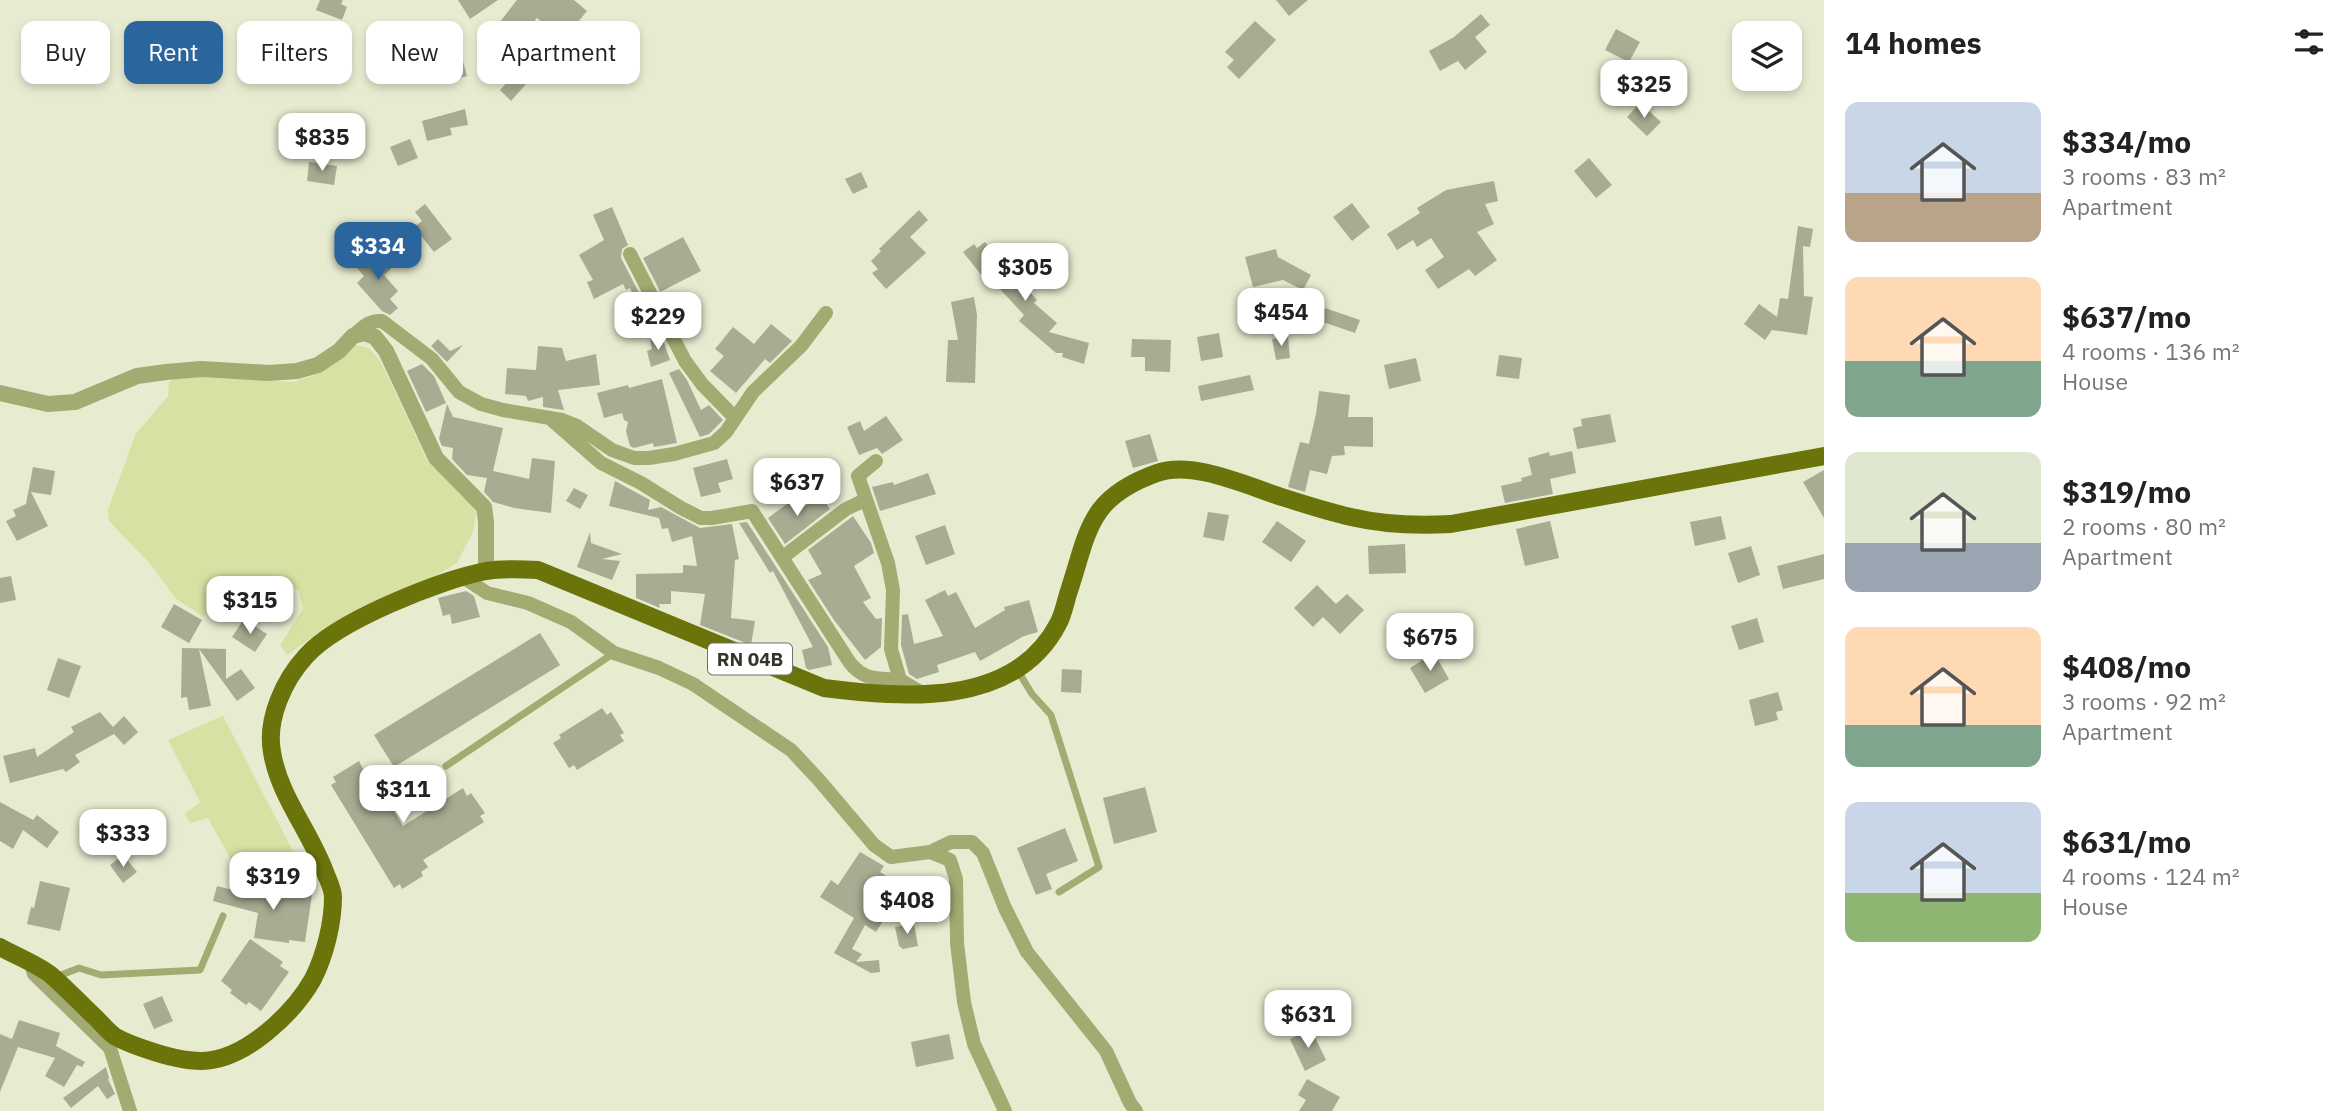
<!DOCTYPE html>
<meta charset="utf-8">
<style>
body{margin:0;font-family:"IBM Plex Sans",sans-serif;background:#f6f6f6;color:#222;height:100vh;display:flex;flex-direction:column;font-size:26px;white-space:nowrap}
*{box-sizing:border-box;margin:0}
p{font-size:23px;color:#767676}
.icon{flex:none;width:38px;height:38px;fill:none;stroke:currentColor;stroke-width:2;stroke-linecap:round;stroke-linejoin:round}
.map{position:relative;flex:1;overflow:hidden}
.details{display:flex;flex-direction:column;background:#fff;width:525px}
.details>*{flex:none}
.hud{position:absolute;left:21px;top:21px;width:665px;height:63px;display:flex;gap:14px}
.controls{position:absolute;left:1732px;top:21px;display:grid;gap:14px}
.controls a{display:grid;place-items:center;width:70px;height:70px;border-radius:14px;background:#fff;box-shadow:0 4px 10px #0003;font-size:35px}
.price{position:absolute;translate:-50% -60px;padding:0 16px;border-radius:14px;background:#fff;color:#222;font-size:23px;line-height:46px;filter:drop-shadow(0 2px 4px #0008)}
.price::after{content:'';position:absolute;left:50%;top:42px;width:21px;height:16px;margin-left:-10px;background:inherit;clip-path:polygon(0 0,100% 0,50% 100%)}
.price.active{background:#2b659d;color:#fff}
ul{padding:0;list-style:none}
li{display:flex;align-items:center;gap:21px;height:175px;padding:0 21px}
li span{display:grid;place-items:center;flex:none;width:196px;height:140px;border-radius:14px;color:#555}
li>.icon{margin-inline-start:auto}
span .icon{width:84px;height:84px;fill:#fffc;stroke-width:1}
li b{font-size:30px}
h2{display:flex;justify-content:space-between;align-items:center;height:84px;padding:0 21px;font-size:30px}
.tag{padding:0 24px;border-radius:14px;background:#fff;box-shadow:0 4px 10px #0003;font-size:24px;line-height:63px}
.tag.active{background:#2b659d;color:#fff}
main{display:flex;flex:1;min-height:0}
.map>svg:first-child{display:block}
</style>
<main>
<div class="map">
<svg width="1824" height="1111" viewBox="0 0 1824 1111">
<rect width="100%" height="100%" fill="#e7ecd1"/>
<path fill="#d8e1a4" d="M 355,345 L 369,348 L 381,362 L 428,462 L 470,499 L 476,513 L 473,532 L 457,563 L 432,578 L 325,628 L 287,655 L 280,645 L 303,609 L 299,591 L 288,584 L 233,590 L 213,598 L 204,617 L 176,599 L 152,566 L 109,521 L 108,510 L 135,435 L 168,396 L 169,382 L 178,376 L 293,382 L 315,375 Z
M 222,716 L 223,716 L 310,884 L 239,874 L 208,818 L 190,823 L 185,814 L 200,802 L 168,740 Z"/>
<path fill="#a8ac92" d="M 320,0 L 343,0 L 341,4 L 347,7 L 342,20 L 316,10 Z
M 458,0 L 498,0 L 470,19 Z
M 517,0 L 574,0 L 587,11 L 563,40 L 537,18 L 517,44 L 542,66 L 511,101 L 500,90 L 516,73 L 481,46 Z
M 1276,0 L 1308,0 L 1289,16 Z
M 1481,14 L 1490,25 L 1475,37 L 1487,52 L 1465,70 L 1458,61 L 1440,71 L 1429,51 L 1454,37 Z
M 1255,21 L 1276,40 L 1239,79 L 1227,67 L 1234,60 L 1225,52 Z
M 387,23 L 418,31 L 412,55 L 381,47 Z
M 1616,29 L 1640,42 L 1629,62 L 1605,50 Z
M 460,51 L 467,76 L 440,83 L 438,74 L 426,78 L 421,62 Z
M 1640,103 L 1661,122 L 1647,136 L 1627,117 Z
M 465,109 L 468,125 L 450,128 L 452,135 L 427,141 L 422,121 Z
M 410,139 L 418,158 L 398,166 L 390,147 Z
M 1589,158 L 1612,185 L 1596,198 L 1574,171 Z
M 309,162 L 337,166 L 334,185 L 307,181 Z
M 861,172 L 868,187 L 853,194 L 845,179 Z
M 1494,181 L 1498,201 L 1485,204 L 1494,224 L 1477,232 L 1497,260 L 1475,276 L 1469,269 L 1438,289 L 1425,270 L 1444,257 L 1431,238 L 1417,247 L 1413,240 L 1397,250 L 1387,234 L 1420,213 L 1417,208 L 1446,190 Z
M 1352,203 L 1370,227 L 1352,241 L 1333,217 Z
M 425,204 L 452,239 L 434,252 L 414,227 L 422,221 L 415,212 Z
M 612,207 L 628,245 L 622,249 L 621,258 L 650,314 L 643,317 L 630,288 L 626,290 L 623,284 L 594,299 L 587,282 L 593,280 L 579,255 L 604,240 L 593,215 Z
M 919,210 L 928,220 L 910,237 L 926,253 L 886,289 L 872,273 L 878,269 L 871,261 L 881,251 L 879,249 Z
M 1798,226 L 1813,229 L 1810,247 L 1803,246 L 1804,296 L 1813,297 L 1807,335 L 1772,330 L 1765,340 L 1744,324 L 1759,304 L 1777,317 L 1780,298 L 1788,299 Z
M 683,237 L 701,271 L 660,292 L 662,295 L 643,258 Z
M 985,242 L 1037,300 L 1034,303 L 1057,323 L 1049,332 L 1089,343 L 1084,364 L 1062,357 L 1063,353 L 1056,353 L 1019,321 L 1024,315 L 986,274 L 982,276 L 963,252 L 974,244 L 977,248 Z
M 1276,249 L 1278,257 L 1311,275 L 1303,290 L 1283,280 L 1253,287 L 1245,257 Z
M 375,250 L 391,269 L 384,275 L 398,291 L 390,299 L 398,308 L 390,315 L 382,311 L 357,283 L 364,276 L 356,267 Z
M 974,297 L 977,315 L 975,383 L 946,382 L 948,340 L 958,340 L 951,302 Z
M 1325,308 L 1360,320 L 1355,333 L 1320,321 Z
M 771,324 L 792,341 L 770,363 L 765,359 L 736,393 L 710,371 L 724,356 L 715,349 L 733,327 L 754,344 Z
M 1219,333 L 1223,357 L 1201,361 L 1197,337 Z
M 662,337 L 670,360 L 651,367 L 647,351 L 652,349 L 650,340 Z
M 1288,337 L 1290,358 L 1276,360 L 1272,339 Z
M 438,339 L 450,351 L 463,345 L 447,362 L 431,346 Z
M 1132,339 L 1171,340 L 1170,372 L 1145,371 L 1145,357 L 1131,357 Z
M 538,346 L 562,348 L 566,361 L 596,354 L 600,385 L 558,390 L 564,410 L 543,407 L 543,397 L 528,401 L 526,396 L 505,394 L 507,368 L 536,370 Z
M 1499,355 L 1522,358 L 1519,379 L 1496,376 Z
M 1416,358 L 1421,381 L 1389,389 L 1384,365 Z
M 422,364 L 434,376 L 446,403 L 426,412 L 407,371 Z
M 679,369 L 687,380 L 701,410 L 709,405 L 723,420 L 709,434 L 700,437 L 669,373 Z
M 1250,375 L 1254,390 L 1201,401 L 1198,386 Z
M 662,379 L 677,443 L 654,447 L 653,443 L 634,448 L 630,446 L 626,431 L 628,422 L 624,420 L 622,413 L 604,418 L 597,393 L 628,385 L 629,388 Z
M 1319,391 L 1350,395 L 1348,417 L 1373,417 L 1373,447 L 1344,446 L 1345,455 L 1332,456 L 1327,474 L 1310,470 L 1305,492 L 1288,487 L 1300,442 L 1309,444 L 1316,414 Z
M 447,404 L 453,417 L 503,428 L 493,471 L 529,479 L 532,458 L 555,461 L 551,513 L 514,508 L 493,502 L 484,492 L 487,478 L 467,475 L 452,459 L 453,448 L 442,446 L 439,439 Z
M 1610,414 L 1616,442 L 1577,449 L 1573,428 L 1582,426 L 1581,419 Z
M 886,416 L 903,440 L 882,454 L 877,448 L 859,455 L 847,427 L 860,421 L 864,431 Z
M 1150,434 L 1158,461 L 1133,468 L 1125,441 Z
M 1572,451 L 1576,473 L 1550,479 L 1553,494 L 1505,503 L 1501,486 L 1522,481 L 1521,478 L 1532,475 L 1528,458 L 1549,452 L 1550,456 Z
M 727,459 L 733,479 L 718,483 L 721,492 L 701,497 L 693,468 Z
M 33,467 L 55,471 L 51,495 L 31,492 L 48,526 L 17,541 L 6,521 L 16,516 L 13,510 L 26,504 Z
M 1824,470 L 1824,518 L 1803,482 Z
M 928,473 L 936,494 L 880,511 L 872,487 L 893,482 L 894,485 Z
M 615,481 L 650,500 L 648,510 L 661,507 L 700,528 L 732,524 L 739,559 L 735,560 L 731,618 L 755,621 L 751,645 L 700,625 L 705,594 L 671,591 L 671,604 L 659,604 L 660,608 L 636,598 L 636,574 L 683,573 L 683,565 L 697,566 L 692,536 L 672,542 L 668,528 L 662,529 L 659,518 L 609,506 Z
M 574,488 L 588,495 L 580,509 L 566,501 Z
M 820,495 L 830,509 L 785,544 L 768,518 L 791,501 L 798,511 Z
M 1208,512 L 1229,515 L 1224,541 L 1203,537 Z
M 853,516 L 871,543 L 874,553 L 854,566 L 871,598 L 863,602 L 876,619 L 882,618 L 881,647 L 865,660 L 834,620 L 808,580 L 822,574 L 808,550 Z
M 1721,516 L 1726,539 L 1695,546 L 1690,522 Z
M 1277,521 L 1306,541 L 1291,562 L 1262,542 Z
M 1550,521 L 1559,558 L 1525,566 L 1516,529 Z
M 747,522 L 828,647 L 832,665 L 809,670 L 806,668 L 802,650 L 813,647 L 773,571 L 770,573 L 739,523 Z
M 945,525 L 955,554 L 926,565 L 915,536 Z
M 590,532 L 591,543 L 622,554 L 602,559 L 620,561 L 612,580 L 577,567 Z
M 1405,544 L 1406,573 L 1369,574 L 1368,546 Z
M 1751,546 L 1760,575 L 1738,583 L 1728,553 Z
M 1824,554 L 1824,579 L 1783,589 L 1777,566 Z
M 11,576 L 16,600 L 0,603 L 0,578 Z
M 1317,585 L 1336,604 L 1347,594 L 1364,610 L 1340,634 L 1323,617 L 1313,627 L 1294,608 Z
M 945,590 L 948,596 L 956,592 L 975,628 L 1005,610 L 1004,607 L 1029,600 L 1038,632 L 1024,636 L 980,661 L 975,652 L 937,665 L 939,672 L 917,679 L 909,674 L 901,645 L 902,615 L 908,614 L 914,644 L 943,636 L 925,600 Z
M 466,591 L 474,596 L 480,617 L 452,624 L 450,614 L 443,616 L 438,598 Z
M 174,604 L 202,620 L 189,643 L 161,627 Z
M 1757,618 L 1764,642 L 1739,650 L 1731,626 Z
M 244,619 L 267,634 L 255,652 L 232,637 Z
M 540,633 L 560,665 L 394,767 L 374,735 Z
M 182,648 L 226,649 L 226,679 L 241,669 L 255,688 L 237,701 L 199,649 L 211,706 L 189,710 L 187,697 L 181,698 Z
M 1434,653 L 1449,679 L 1425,693 L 1410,668 Z
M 58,658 L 81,666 L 69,698 L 47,690 Z
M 1062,669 L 1082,670 L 1081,693 L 1061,692 Z
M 1778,692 L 1783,710 L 1776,712 L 1778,720 L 1755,726 L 1749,700 Z
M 602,708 L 607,715 L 611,712 L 624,733 L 620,735 L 624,741 L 577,770 L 574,765 L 569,768 L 553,743 L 561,738 L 559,735 Z
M 100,712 L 113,727 L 124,716 L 138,732 L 124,745 L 114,734 L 75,755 L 80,762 L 66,772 L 63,769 L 10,783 L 3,756 L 35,748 L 37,757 L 74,732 L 71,727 Z
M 359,761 L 363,769 L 366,767 L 403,826 L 463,788 L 467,796 L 471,793 L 485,813 L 480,816 L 484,822 L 423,860 L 428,867 L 421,872 L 423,876 L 402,889 L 400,884 L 394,888 L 331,785 L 336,782 L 333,777 Z
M 1145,787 L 1157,832 L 1114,844 L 1103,798 Z
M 0,802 L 33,820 L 37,815 L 59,832 L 47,848 L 23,830 L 13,849 L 0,841 Z
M 1065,828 L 1078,861 L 1046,874 L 1052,889 L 1036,895 L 1017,848 Z
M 860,852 L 884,866 L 880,872 L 894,881 L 872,914 L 883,921 L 876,932 L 865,925 L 852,949 L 862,954 L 856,962 L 879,960 L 880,972 L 871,973 L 834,953 L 854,918 L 820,897 L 831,880 L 838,885 Z
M 123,855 L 137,872 L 123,883 L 110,865 Z
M 40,881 L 70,888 L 60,931 L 27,924 L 31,907 L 34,908 Z
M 217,886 L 259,897 L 261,887 L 278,890 L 278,886 L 302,889 L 301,893 L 312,895 L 305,942 L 289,940 L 289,943 L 254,938 L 258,913 L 213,901 Z
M 914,924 L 918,946 L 903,949 L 899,946 L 895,927 Z
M 250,939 L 283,962 L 280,966 L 289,972 L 261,1011 L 249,1002 L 246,1005 L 230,993 L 232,990 L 221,981 Z
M 162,996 L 173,1021 L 154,1029 L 143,1004 Z
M 19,1020 L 60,1033 L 56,1046 L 85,1062 L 82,1067 L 77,1065 L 64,1087 L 45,1076 L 55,1058 L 18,1047 L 0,1092 L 0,1034 L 12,1039 Z
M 1311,1029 L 1326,1060 L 1305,1071 L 1290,1039 Z
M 949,1034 L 954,1059 L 916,1067 L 911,1042 Z
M 106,1067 L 109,1078 L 108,1079 L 115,1094 L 107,1099 L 98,1086 L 71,1108 L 63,1098 Z
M 1307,1079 L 1340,1097 L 1332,1111 L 1299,1111 L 1306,1100 L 1298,1095 Z"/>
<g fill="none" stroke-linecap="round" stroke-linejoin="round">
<path stroke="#a3ab72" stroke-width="7" d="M 1018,671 L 1032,694 L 1051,715 L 1099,867 L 1059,892
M 446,766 L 614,653
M 56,977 L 79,968 L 101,975 L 200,970 L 223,916"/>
<path stroke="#a3ab72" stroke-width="14" d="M 630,254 L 685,361 L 702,384 L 735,418
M 353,336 C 363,327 369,320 382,321 L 432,359 L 459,392 L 481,404 L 503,410 L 562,420 L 577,426 L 612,450 L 634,458 L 649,458 L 674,454 L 714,443 L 726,432 L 753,392 L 801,346 L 826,313
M 553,421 L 601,463 L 641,483 L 681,508 L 701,518 L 712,518 L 752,511 L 850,663 C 865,681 877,678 900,680
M 876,461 L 858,476 L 888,563 L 893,590 L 891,649 L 900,680 L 924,694
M 783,557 L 846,509 L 865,500
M 463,577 L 487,593 L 528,603 L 571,622 L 614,653 L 659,668 L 693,684 L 791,750 L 819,780 L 874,845 L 891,857 L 930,852 L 950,860 L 956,879 L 957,943 L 964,1002 L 974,1044 L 1005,1111
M 930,852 L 951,842 L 972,842 L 983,853 L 1005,908 L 1027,952 L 1106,1051 L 1130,1103 L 1136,1111
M 31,964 L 34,974 L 110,1048 L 130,1111"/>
<path stroke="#a3ab72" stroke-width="16" d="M 0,393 L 48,404 L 75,402 L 137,376 L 166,372 L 201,369 L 269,373 L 297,371 L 318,365 L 339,351 L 353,336 L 365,333 L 375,337 L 386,351 L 436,458 L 484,507 L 486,522 L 486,571"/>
<path stroke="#6b740b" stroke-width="18" d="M 0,947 C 16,956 37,964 51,975 C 67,989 82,1005 97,1019 C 103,1025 109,1033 116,1037 C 125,1042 136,1046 145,1049 C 162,1055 184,1061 202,1061 C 245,1060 293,1014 313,979 C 325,955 333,923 333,897 C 333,889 328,880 325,872 C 310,831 279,796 272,752 C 266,719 284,680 306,656 C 337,621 440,580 486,571 C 504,568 521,569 538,570 L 824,688 C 904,698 1014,708 1058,624 C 1063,615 1065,604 1068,594 C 1089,531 1087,498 1157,473 C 1194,460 1249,487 1285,498 C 1307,505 1329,512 1351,517 C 1385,525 1417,526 1451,524 L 1824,456"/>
</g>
<g text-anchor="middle" stroke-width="7" stroke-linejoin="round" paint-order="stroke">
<rect fill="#fff" stroke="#71726b" stroke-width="2" x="708" y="643.5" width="84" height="31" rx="5"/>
<g font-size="19" font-weight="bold" fill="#34362b">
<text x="750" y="666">RN 04B</text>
</g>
</g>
</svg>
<div class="controls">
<a><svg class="icon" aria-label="layers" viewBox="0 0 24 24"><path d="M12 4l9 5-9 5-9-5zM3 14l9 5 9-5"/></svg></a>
</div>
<b class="price" style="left:1644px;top:120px">$325</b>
<b class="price" style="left:322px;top:173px">$835</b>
<b class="price active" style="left:378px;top:282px">$334</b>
<b class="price" style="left:1025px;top:303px">$305</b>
<b class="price" style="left:1281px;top:348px">$454</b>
<b class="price" style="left:658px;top:352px">$229</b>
<b class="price" style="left:797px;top:518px">$637</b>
<b class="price" style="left:250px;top:636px">$315</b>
<b class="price" style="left:1430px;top:673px">$675</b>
<b class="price" style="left:403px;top:825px">$311</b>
<b class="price" style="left:123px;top:869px">$333</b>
<b class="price" style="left:273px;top:912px">$319</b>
<b class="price" style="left:907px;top:936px">$408</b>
<b class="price" style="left:1308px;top:1050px">$631</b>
<div class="hud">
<a class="tag">Buy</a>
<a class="tag active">Rent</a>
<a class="tag">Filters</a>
<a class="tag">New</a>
<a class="tag">Apartment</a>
</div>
</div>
<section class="details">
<h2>14 homes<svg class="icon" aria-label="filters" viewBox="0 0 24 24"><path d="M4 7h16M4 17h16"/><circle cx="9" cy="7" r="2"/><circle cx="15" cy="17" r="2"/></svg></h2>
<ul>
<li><span style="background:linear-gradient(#c9d6e8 65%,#b9a48a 0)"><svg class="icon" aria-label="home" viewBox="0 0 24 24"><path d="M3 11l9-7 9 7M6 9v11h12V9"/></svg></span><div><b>$334/mo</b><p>3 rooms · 83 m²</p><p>Apartment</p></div></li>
<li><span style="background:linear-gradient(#ffd9b3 60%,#7fa58c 0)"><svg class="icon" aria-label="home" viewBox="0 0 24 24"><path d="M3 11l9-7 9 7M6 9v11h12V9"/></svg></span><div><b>$637/mo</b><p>4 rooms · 136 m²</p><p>House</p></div></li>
<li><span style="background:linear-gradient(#dfe7d0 65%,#9aa5b1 0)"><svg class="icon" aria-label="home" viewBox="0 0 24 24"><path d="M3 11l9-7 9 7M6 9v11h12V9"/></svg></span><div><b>$319/mo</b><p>2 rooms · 80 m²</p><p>Apartment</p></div></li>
<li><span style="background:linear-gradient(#ffd9b3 70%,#7fa58c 0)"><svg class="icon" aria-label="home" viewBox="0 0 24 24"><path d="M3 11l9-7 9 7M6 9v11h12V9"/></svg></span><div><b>$408/mo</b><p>3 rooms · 92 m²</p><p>Apartment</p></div></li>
<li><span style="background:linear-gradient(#c9d6e8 65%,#8fb573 0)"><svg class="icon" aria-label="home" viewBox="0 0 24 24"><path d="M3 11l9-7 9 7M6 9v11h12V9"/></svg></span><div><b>$631/mo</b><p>4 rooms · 124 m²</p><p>House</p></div></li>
</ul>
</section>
</main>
